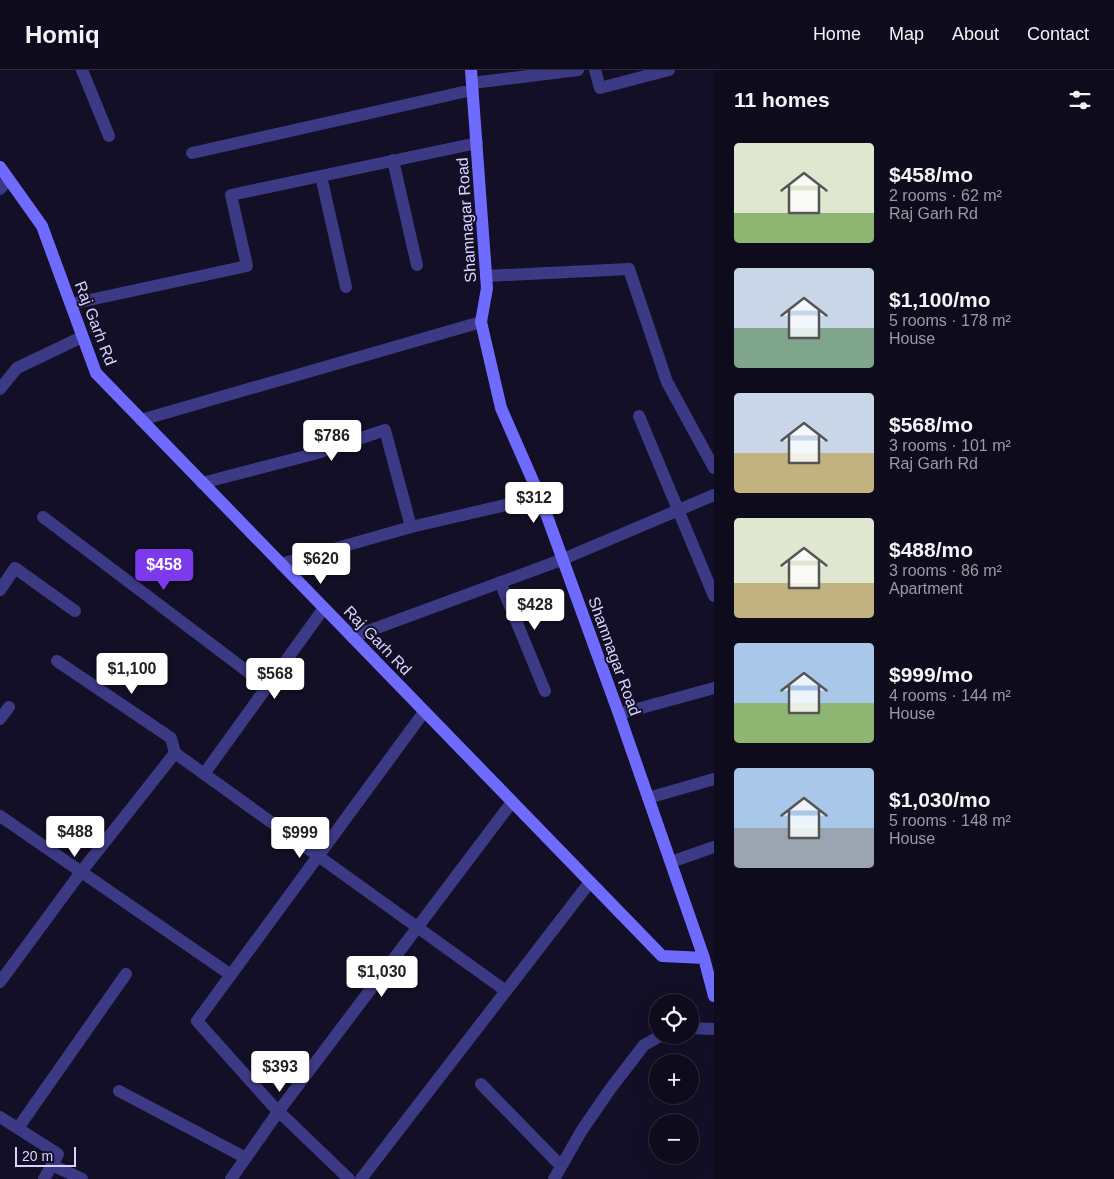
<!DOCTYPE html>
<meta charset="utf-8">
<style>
body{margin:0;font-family:Helvetica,sans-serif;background:#171425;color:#f1f3f6;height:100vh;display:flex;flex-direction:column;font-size:19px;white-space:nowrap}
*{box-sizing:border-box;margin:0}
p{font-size:16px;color:#9b9ba3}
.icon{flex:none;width:28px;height:28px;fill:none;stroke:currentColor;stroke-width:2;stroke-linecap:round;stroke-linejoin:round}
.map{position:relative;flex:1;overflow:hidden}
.side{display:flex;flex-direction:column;background:#0e0b1c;width:400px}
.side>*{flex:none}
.controls{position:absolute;left:649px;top:924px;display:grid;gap:10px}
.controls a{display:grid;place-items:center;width:50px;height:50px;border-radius:50%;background:#0e0b1c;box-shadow:0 5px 20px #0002,0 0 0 1px #2e2b3b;font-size:25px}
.scale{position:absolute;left:15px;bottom:12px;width:61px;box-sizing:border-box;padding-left:5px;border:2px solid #d9d4ff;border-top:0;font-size:14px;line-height:18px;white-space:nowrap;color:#d9d4ff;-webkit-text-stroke:4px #130f26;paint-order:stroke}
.price{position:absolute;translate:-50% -42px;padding:0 11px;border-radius:5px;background:#fff;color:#222;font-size:16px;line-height:32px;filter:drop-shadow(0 1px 2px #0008)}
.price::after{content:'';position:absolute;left:50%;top:30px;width:15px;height:11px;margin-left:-8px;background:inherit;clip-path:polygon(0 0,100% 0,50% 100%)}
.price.current{background:#7c3aed;color:#fff}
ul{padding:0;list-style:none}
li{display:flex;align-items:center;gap:15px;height:125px;padding:0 20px}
li span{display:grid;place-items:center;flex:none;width:140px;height:100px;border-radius:5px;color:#555}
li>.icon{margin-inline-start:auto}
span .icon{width:60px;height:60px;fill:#fffc;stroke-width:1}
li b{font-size:21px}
h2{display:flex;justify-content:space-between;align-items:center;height:60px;padding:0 20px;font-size:21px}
header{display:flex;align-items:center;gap:30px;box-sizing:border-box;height:70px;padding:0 25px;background:#0e0b1c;border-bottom:1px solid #2e2b3b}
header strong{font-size:24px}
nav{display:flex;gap:28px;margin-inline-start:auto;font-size:18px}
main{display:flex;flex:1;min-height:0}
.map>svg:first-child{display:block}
</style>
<header>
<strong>Homiq</strong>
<nav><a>Home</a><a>Map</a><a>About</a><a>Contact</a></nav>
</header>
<main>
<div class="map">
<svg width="714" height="1109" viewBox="0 0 714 1109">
<rect width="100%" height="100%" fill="#130f26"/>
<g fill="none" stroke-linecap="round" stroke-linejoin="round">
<path stroke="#3d3a85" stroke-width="12" d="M 393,90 L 417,195
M 321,106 L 346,217
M 281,494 L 411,457 L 540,427
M 119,1021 L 246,1088"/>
<path stroke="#3d3a85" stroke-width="12" d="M 82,0 L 109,66
M 595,0 L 600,18 L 669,0
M 472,13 L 578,0
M 192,83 L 472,20
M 0,119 L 8,109
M 486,206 L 629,199 L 667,312 L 714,398
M 71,234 L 247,196 L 231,125 L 477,73
M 0,319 L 17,298 L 82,267
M 639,346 L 714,526
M 141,350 L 481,252
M 202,413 L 314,384 L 385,360 L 411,457
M 43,447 L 268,617
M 500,512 L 545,621
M 0,520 L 15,498 L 75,541
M 352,567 L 561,490 L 714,425
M 57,591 L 171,668 L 175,683 L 506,921
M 619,644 L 714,618
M 0,649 L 9,637
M 204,704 L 324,538
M 648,728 L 714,709
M 0,746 L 231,905
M 671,792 L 714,777
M 0,912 L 81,802 L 175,683
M 690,958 L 714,959
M 481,1014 L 561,1096
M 0,1047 L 58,1084 L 44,1109
M 18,1058 L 126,904
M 52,1095 L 82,1109
M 231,1109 L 278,1042 L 512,732
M 349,1109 L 272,1035 L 197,951 L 424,642
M 361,1109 L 590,812
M 554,1109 L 582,1060 L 611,1018 L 644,975 L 662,965"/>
<path stroke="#6f6bff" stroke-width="12" d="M 471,0 L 487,218 L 481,252 L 501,338 L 540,427 L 619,644 L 704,888 L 714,926
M 0,97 L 42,156 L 96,303 L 662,886 L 704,888"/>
</g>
<g text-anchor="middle" stroke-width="4" stroke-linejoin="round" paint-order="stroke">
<g font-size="16" fill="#d9d4ff" stroke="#130f26">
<text transform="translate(466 150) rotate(-94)" y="6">Shamnagar Road</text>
<text transform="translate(96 253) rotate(69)" y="6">Raj Garh Rd</text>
<text transform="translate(378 570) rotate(46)" y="6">Raj Garh Rd</text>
<text transform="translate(615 586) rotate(70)" y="6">Shamnagar Road</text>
</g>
</g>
</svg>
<div class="controls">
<a><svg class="icon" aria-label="locate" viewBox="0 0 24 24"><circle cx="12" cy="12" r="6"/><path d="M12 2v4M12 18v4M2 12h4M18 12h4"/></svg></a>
<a>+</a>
<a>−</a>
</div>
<div class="scale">20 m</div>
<b class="price" style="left:332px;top:392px">$786</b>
<b class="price" style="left:534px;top:454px">$312</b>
<b class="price" style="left:321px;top:515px">$620</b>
<b class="price current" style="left:164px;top:521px">$458</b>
<b class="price" style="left:535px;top:561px">$428</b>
<b class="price" style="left:132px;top:625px">$1,100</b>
<b class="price" style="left:275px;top:630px">$568</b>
<b class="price" style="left:75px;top:788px">$488</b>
<b class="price" style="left:300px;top:789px">$999</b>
<b class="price" style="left:382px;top:928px">$1,030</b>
<b class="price" style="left:280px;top:1023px">$393</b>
</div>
<section class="side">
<h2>11 homes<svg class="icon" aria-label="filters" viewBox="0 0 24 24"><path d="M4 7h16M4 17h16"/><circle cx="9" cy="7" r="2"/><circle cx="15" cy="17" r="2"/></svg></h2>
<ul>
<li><span style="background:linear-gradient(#dfe7d0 70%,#8fb573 0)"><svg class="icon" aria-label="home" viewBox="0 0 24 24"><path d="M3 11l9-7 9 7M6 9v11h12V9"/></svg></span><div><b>$458/mo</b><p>2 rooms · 62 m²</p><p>Raj Garh Rd</p></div></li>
<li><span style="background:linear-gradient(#c9d6e8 60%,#7fa58c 0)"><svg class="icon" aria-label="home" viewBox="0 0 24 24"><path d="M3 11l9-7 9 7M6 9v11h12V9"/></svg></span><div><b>$1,100/mo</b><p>5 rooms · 178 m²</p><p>House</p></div></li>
<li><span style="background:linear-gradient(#c9d6e8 60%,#c2b280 0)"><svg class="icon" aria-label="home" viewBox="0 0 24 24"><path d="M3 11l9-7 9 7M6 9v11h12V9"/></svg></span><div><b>$568/mo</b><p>3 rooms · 101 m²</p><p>Raj Garh Rd</p></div></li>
<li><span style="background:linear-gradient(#dfe7d0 65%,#c2b280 0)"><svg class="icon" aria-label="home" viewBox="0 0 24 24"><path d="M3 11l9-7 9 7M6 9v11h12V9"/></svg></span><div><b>$488/mo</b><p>3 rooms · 86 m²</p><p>Apartment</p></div></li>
<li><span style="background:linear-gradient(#a9c7e8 60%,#8fb573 0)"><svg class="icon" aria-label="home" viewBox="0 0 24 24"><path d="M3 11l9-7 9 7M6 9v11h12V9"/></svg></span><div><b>$999/mo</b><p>4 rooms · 144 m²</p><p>House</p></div></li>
<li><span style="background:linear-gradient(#a9c7e8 60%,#9aa5b1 0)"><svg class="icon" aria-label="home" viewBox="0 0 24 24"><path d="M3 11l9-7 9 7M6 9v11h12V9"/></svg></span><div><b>$1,030/mo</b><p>5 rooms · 148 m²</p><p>House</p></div></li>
</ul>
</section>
</main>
